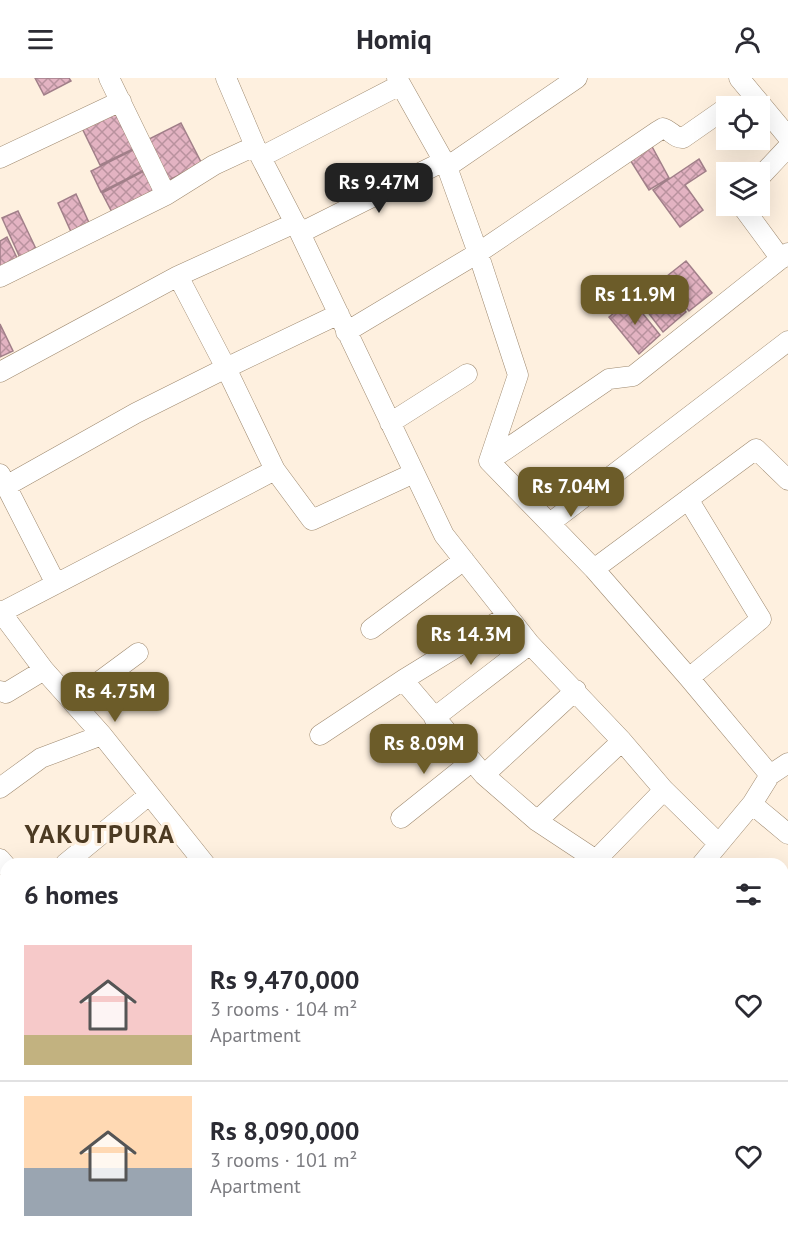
<!DOCTYPE html>
<meta charset="utf-8">
<style>
body{margin:0;font-family:"PT Sans",sans-serif;background:#f7f7f7;color:#2b2b33;height:100vh;display:flex;flex-direction:column;font-size:22px;white-space:nowrap}
*{box-sizing:border-box;margin:0}
p{font-size:20px;color:#7c7c81}
.icon{flex:none;width:33px;height:33px;fill:none;stroke:currentColor;stroke-width:2;stroke-linecap:round;stroke-linejoin:round}
.map{position:relative;flex:1;overflow:hidden}
.details{position:absolute;left:0px;top:780px;width:789px;height:386px;display:flex;flex-direction:column;background:#fff;border-radius:18px 18px 0 0;box-shadow:0 6px 24px #0002}
.details>*{flex:none}
.buttons{position:absolute;left:716px;top:18px;display:grid;gap:12px}
.buttons a{display:grid;place-items:center;width:54px;height:54px;border-radius:0px;background:#fff;box-shadow:0 6px 24px #0002;font-size:30px}
.price{position:absolute;translate:-50% -51px;padding:0 14px;border-radius:12px;background:#6c5c29;color:#fff;font-size:20px;line-height:39px;filter:drop-shadow(0 2px 3px #0008)}
.price::after{content:'';position:absolute;left:50%;top:36px;width:18px;height:14px;margin-left:-9px;background:inherit;clip-path:polygon(0 0,100% 0,50% 100%)}
.price.on{background:#222;color:#fff}
ul{padding:0;list-style:none}
li{display:flex;align-items:center;gap:18px;height:150px;padding:0 24px}
li+li{border-top:2px solid #e1e1e2}
li span{display:grid;place-items:center;flex:none;width:168px;height:120px;border-radius:0px;color:#555}
li>.icon{margin-inline-start:auto}
span .icon{width:72px;height:72px;fill:#fffc;stroke-width:1}
li b{font-size:26px}
h2{display:flex;justify-content:space-between;align-items:center;height:72px;padding:0 24px;font-size:26px}
header{display:flex;justify-content:space-between;align-items:center;height:78px;padding:0 24px;background:#fff;font-size:27px;font-weight:700}
.map>svg:first-child{display:block}
</style>
<header><svg class="icon" aria-label="menu" viewBox="0 0 24 24"><path d="M4 6h16M4 12h16M4 18h16"/></svg>Homiq<svg class="icon" aria-label="person" viewBox="0 0 24 24"><circle cx="12" cy="8" r="4"/><path d="M4 21q1-7 8-7t8 7"/></svg></header>
<div class="map">
<svg width="788" height="1165" viewBox="0 0 788 1165">
<defs>
<pattern id="building-cross-hatch" width="8" height="8" patternUnits="userSpaceOnUse" patternTransform="scale(1.5)"><rect width="8" height="8" fill="#e3b3c2"/><path d="M0 0l8 8M0 8l8-8" fill="none" stroke="#b9929e"/></pattern>
</defs>
<rect width="100%" height="100%" fill="#fef0df"/>
<path fill="url(#building-cross-hatch)" stroke="#a17f89" stroke-width="1.5" d="M 35,0 L 69,0 L 71,3 L 44,17 Z
M 118,30 L 137,69 L 100,87 L 81,48 Z
M 181,45 L 202,86 L 165,104 L 145,63 Z
M 649,63 L 669,100 L 649,112 L 627,77 Z
M 135,71 L 146,91 L 101,114 L 91,93 Z
M 699,81 L 706,93 L 685,107 L 703,132 L 680,149 L 653,112 Z
M 144,93 L 155,116 L 114,138 L 102,115 Z
M 76,116 L 90,147 L 72,156 L 58,125 Z
M 18,133 L 38,175 L 21,182 L 2,140 Z
M 7,159 L 19,184 L 0,193 L 0,163 Z
M 686,183 L 712,215 L 689,233 L 662,202 Z
M 659,202 L 686,234 L 663,254 L 637,220 Z
M 631,221 L 660,257 L 639,276 L 609,239 Z
M 0,246 L 13,273 L 0,279 Z"/>
<g fill="none" stroke-linecap="round" stroke-linejoin="round">
<defs>
<path id="minor" d="M 109,0 L 166,117
M 226,0 L 255,68 L 300,155 L 444,457 L 530,566 L 622,663 L 664,712 L 719,766
M 397,0 L 447,89 L 478,175 L 518,297 L 489,383 L 594,491 L 689,600 L 770,697 L 752,726 L 788,756
M 739,0 L 788,59
M 261,79 L 400,7
M 0,80 L 121,23
M 447,89 L 577,0
M 759,100 L 788,69
M 742,128 L 781,181
M 300,155 L 442,84
M 178,198 L 226,290 L 275,392 L 312,442 L 414,395
M 0,199 L 166,117 L 214,87 L 255,68
M 346,254 L 478,175 L 658,53 L 663,50 C 670,52 676,61 683,60 L 726,30
M 0,294 L 178,198 L 295,145
M 390,345 L 467,296
M 489,383 L 609,301 L 633,298 L 788,175
M 0,396 L 56,506
M 6,408 L 136,335 L 226,290 L 339,236
M 688,421 L 761,541 L 689,600
M 550,445 L 788,263
M 594,491 L 756,371 L 788,402
M 0,533 L 44,592 L 102,657 L 205,786
M 2,534 L 275,392
M 371,551 L 464,482
M 403,602 L 484,697 L 537,743 L 602,786
M 0,613 L 6,615 L 44,592
M 73,623 L 138,575
M 434,640 L 530,566
M 320,657 L 403,602 L 507,538
M 484,697 L 576,612
M 770,697 L 788,685
M 0,710 L 41,680 L 102,657
M 401,740 L 471,684
M 537,743 L 622,663
M 0,781 L 6,788
M 596,782 L 664,712
M 65,786 L 149,717
M 702,786 L 752,726
M 783,854 L 788,848
M 0,885 L 6,893
M 0,954 L 6,951
M 0,1062 L 6,1073
M 66,1160 L 71,1165
M 455,1160 L 458,1165
M 659,1160 L 669,1165
M 0,1162 L 6,1158
M 146,1165 L 151,1160
M 774,1165 L 788,1159"/>
<path id="tertiary" d="M 344,1165 L 345,1160"/>
</defs>
<use href="#minor" stroke="#9e896f" stroke-width="21"/>
<use href="#tertiary" stroke="#9e896f" stroke-width="26"/>
<use href="#minor" stroke="#fff" stroke-width="20"/>
<use href="#tertiary" stroke="#fff" stroke-width="24"/>
</g>
<g text-anchor="middle" stroke-width="6" stroke-linejoin="round" paint-order="stroke">
<g font-size="26" font-weight="bold" letter-spacing="1.5" fill="#4c3a22" stroke="#fef0df">
<text x="100" y="765">YAKUTPURA</text>
</g>
</g>
</svg>
<div class="buttons">
<a><svg class="icon" aria-label="locate" viewBox="0 0 24 24"><circle cx="12" cy="12" r="6"/><path d="M12 2v4M12 18v4M2 12h4M18 12h4"/></svg></a>
<a><svg class="icon" aria-label="layers" viewBox="0 0 24 24"><path d="M12 4l9 5-9 5-9-5zM3 14l9 5 9-5"/></svg></a>
</div>
<b class="price on" style="left:379px;top:136px">Rs 9.47M</b>
<b class="price" style="left:635px;top:248px">Rs 11.9M</b>
<b class="price" style="left:571px;top:440px">Rs 7.04M</b>
<b class="price" style="left:471px;top:588px">Rs 14.3M</b>
<b class="price" style="left:115px;top:645px">Rs 4.75M</b>
<b class="price" style="left:424px;top:697px">Rs 8.09M</b>
<section class="details">
<h2>6 homes<svg class="icon" aria-label="filters" viewBox="0 0 24 24"><path d="M4 7h16M4 17h16"/><circle cx="9" cy="7" r="2"/><circle cx="15" cy="17" r="2"/></svg></h2>
<ul>
<li><span style="background:linear-gradient(#f6c9c9 75%,#c2b280 0)"><svg class="icon" aria-label="home" viewBox="0 0 24 24"><path d="M3 11l9-7 9 7M6 9v11h12V9"/></svg></span><div><b>Rs 9,470,000</b><p>3 rooms · 104 m²</p><p>Apartment</p></div><svg class="icon" aria-label="heart" viewBox="0 0 24 24"><path d="M12 20l-8-8c-3-5 5-10 8-4 3-6 11-1 8 4z"/></svg></li>
<li><span style="background:linear-gradient(#ffd9b3 60%,#9aa5b1 0)"><svg class="icon" aria-label="home" viewBox="0 0 24 24"><path d="M3 11l9-7 9 7M6 9v11h12V9"/></svg></span><div><b>Rs 8,090,000</b><p>3 rooms · 101 m²</p><p>Apartment</p></div><svg class="icon" aria-label="heart" viewBox="0 0 24 24"><path d="M12 20l-8-8c-3-5 5-10 8-4 3-6 11-1 8 4z"/></svg></li>
</ul>
</section>
</div>
